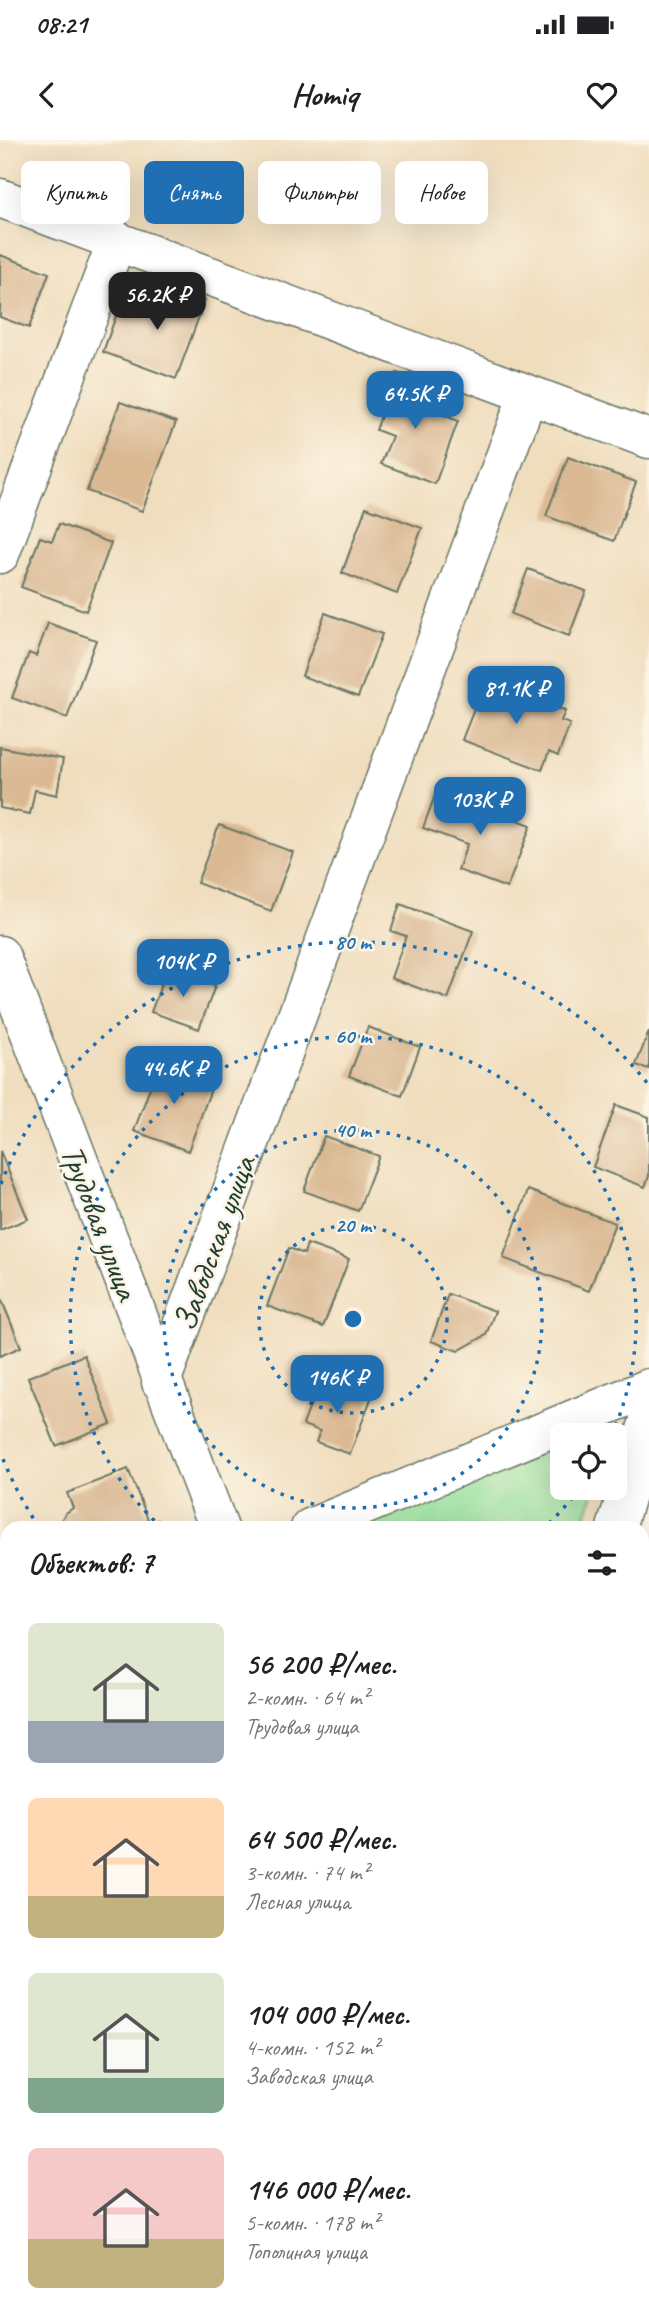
<!DOCTYPE html>
<html lang="ru">
<meta charset="utf-8">
<style>
body{margin:0;font-family:Caveat,sans-serif;background:#f2f2f2;color:#202124;height:100vh;display:flex;flex-direction:column;font-size:26px;white-space:nowrap}
*{box-sizing:border-box;margin:0}
p{font-size:23px;color:#757577}
.icon{flex:none;width:38px;height:38px;fill:none;stroke:currentColor;stroke-width:2;stroke-linecap:round;stroke-linejoin:round}
.map{position:relative;flex:1;overflow:hidden}
.panel{position:absolute;left:0px;top:1381px;width:649px;height:800px;display:flex;flex-direction:column;background:#fff;border-radius:21px 21px 0 0;box-shadow:0 7px 28px #0002}
.panel>*{flex:none}
.hud{position:absolute;left:21px;top:21px;width:607px;height:63px;display:flex;gap:14px}
.fabs{position:absolute;left:550px;top:1283px;display:grid;gap:14px}
.fabs a{display:grid;place-items:center;width:77px;height:77px;border-radius:10px;background:#fff;box-shadow:0 7px 28px #0002;font-size:35px}
.price{position:absolute;translate:-50% -60px;padding:0 16px;border-radius:14px;background:#1f6fb2;color:#fff;font-size:23px;line-height:46px;filter:drop-shadow(0 2px 4px #0008)}
.price::after{content:'';position:absolute;left:50%;top:42px;width:21px;height:16px;margin-left:-10px;background:inherit;clip-path:polygon(0 0,100% 0,50% 100%)}
.price.selected{background:#222;color:#fff}
ul{padding:0;list-style:none}
li{display:flex;align-items:center;gap:21px;height:175px;padding:0 28px}
li span{display:grid;place-items:center;flex:none;width:196px;height:140px;border-radius:10px;color:#555}
li>.icon{margin-inline-start:auto}
span .icon{width:84px;height:84px;fill:#fffc;stroke-width:1}
li b{font-size:30px}
h2{display:flex;justify-content:space-between;align-items:center;height:84px;padding:0 28px;font-size:30px}
.tag{padding:0 24px;border-radius:10px;background:#fff;box-shadow:0 7px 28px #0002;font-size:24px;line-height:63px}
.tag.selected{background:#1f6fb2;color:#fff}
.status{display:flex;justify-content:space-between;align-items:center;height:49px;padding:0 35px;background:#fff;direction:ltr}
.status svg{height:19px;fill:currentColor}
header{display:flex;justify-content:space-between;align-items:center;height:91px;padding:0 28px;background:#fff;font-size:32px;font-weight:700}
.map>svg:first-child{display:block}
</style>
<div class="status"><b>08:21</b><svg viewBox="0 0 49 12"><path d="M0 12V9h3v3zM5 12V6h3v6zM10 12V3h3v9zM15 12V0h3v12zM26 1h20v11H26zM47 4h2v5h-2z"/></svg></div>
<header><svg class="icon" aria-label="back" viewBox="0 0 24 24"><path d="M15 5l-7 7 7 7"/></svg>Homiq<svg class="icon" aria-label="heart" viewBox="0 0 24 24"><path d="M12 20l-8-8c-3-5 5-10 8-4 3-6 11-1 8 4z"/></svg></header>
<div class="map">
<svg width="649" height="2179" viewBox="0 0 649 2179">
<rect width="100%" height="100%" fill="#fcf5e5"/>
<filter id="ink" filterUnits="userSpaceOnUse"><feTurbulence type="fractalNoise" baseFrequency=".0143" numOctaves="2"/><feDisplacementMap in="SourceGraphic" scale="14" xChannelSelector="R" yChannelSelector="G"/><feConvolveMatrix kernelMatrix="1 2 1 2 8 2 1 2 1" color-interpolation-filters="sRGB"/></filter>
<filter id="wash" filterUnits="userSpaceOnUse"><feTurbulence type="fractalNoise" baseFrequency=".00686" numOctaves="4" result="noise"/><feDisplacementMap in="SourceGraphic" scale="28" xChannelSelector="R" yChannelSelector="G"/><feGaussianBlur stdDeviation="1.57" result="paint"/><feColorMatrix in="noise" values="0 0 0 0 0 0 0 0 0 0 0 0 0 0 0 0 0 1.4 0 .05"/><feComposite in="paint" operator="in"/></filter>
<g filter="url(#wash)">
<rect width="100%" height="100%" fill="#f0ddbd"/>
<path fill="#e1dcbb" d="M 649,1510 L 649,2179 L 0,2179 L 0,1849 L 7,1846 L 7,2174 L 642,2174 L 642,1513 Z"/>
<path fill="#95df9b" stroke="#5a8e68" stroke-width="2" d="M 562,1303 L 562,1348 L 596,1348 L 581,1388 L 350,1388 Z
M 7,1526 L 7,1791 L 0,1794 L 0,1529 Z"/>
<path fill="#78be83" stroke="#4c7e5c" stroke-width="2" d="M 649,1455 L 649,1505 L 642,1507 L 642,1457 Z"/>
<g id="blocks">
<path fill="#dab892" d="M 0,115 L 49,133 L 29,188 L 0,177 Z
M 160,143 L 205,160 L 176,239 L 103,212 L 120,165 L 148,175 Z
M 397,233 L 434,247 L 426,268 L 458,281 L 435,344 L 381,324 L 392,296 L 376,290 Z
M 120,262 L 176,282 L 142,371 L 87,351 Z
M 568,317 L 636,342 L 614,401 L 546,376 Z
M 366,367 L 422,388 L 397,454 L 342,433 Z
M 59,384 L 111,403 L 86,471 L 21,447 L 40,397 L 52,401 Z
M 528,429 L 586,451 L 569,496 L 511,474 Z
M 325,473 L 382,494 L 358,557 L 302,536 Z
M 48,483 L 96,500 L 67,578 L 12,558 L 29,513 L 36,516 Z
M 485,541 L 565,571 L 561,581 L 570,584 L 558,616 L 549,612 L 542,630 L 462,600 Z
M 0,607 L 63,619 L 57,655 L 35,650 L 30,674 L 0,668 Z
M 437,650 L 531,685 L 507,748 L 458,730 L 467,704 L 423,688 Z
M 219,685 L 293,712 L 271,771 L 197,743 Z
M 400,764 L 473,791 L 448,859 L 391,838 L 406,796 L 391,791 Z
M 167,829 L 215,846 L 199,889 L 151,872 Z
M 368,887 L 420,907 L 402,956 L 349,936 Z
M 649,891 L 649,929 L 636,925 Z
M 160,921 L 214,941 L 188,1011 L 134,991 Z
M 616,965 L 649,977 L 649,1036 L 645,1047 L 593,1027 Z
M 324,996 L 379,1016 L 358,1071 L 304,1051 Z
M 0,1011 L 28,1079 L 0,1090 Z
M 528,1050 L 615,1083 L 589,1151 L 503,1118 Z
M 307,1104 L 349,1119 L 323,1187 L 267,1166 L 289,1108 L 304,1114 Z
M 448,1154 L 495,1171 L 486,1195 L 458,1211 L 431,1201 Z
M 0,1156 L 21,1207 L 0,1216 Z
M 84,1215 L 111,1284 L 56,1306 L 28,1237 Z
M 321,1237 L 372,1256 L 350,1314 L 316,1302 L 320,1291 L 303,1285 Z
M 128,1329 L 150,1384 L 158,1380 L 161,1388 L 61,1388 L 61,1380 L 66,1373 L 73,1368 L 67,1353 Z
M 649,1595 L 649,1703 L 642,1686 L 642,1598 Z
M 7,1901 L 7,1953 L 0,1956 L 0,1904 Z
M 649,2042 L 649,2143 L 645,2145 L 642,2138 L 642,2045 Z"/>
</g>
</g>
<g filter="url(#ink)">
<use href="#blocks" fill-opacity="0" stroke="#687564" stroke-width="2"/>
<g fill="none" stroke-linecap="round" stroke-linejoin="round">
<defs>
<path id="minor" d="M 0,58 L 649,299
M 0,414 L 117,100
M 0,815 L 219,1388
M 161,1242 L 528,255
M 310,1388 L 649,1248
M 616,1388 L 649,1280
M 0,1512 L 7,1509
M 642,1747 L 649,1744
M 0,1812 L 7,1809
M 642,1838 L 649,1858
M 0,2009 L 7,2007"/>
</defs>
<use href="#minor" stroke="#687564" stroke-width="41"/>
<use href="#minor" stroke="#fff" stroke-width="38"/>
</g>
</g>
<g fill="none" stroke="#1f6fb2" stroke-width="3.5" stroke-dasharray="3.5 7">
<circle cx="353" cy="1179" r="94"/>
<circle cx="353" cy="1179" r="189"/>
<path d="M579 1349A283 283 0 0 1 544 1388M162 1388A283 283 0 1 1 612 1294"/>
<path d="M39 1387A377 377 0 0 1 1 1314M1 1044A377 377 0 0 1 648 944"/>
</g>
<g text-anchor="middle" stroke-width="5" stroke-linejoin="round" paint-order="stroke">
<g font-size="33" fill="#1f3d34" stroke="#fcf5e5">
<text transform="translate(101 1082) rotate(69)" y="12">Трудовая улица</text>
<text transform="translate(213 1103) rotate(-70)" y="12">Заводская улица</text>
</g>
</g>
<circle cx="353" cy="1179" r="10" fill="#1f6fb2" stroke="#fcf5e5" stroke-width="3.5"/>
<g font-size="21" text-anchor="middle" font-weight="bold" fill="#1f6fb2" stroke="#fcf5e5" stroke-width="5" stroke-linejoin="round" paint-order="stroke">
<text x="353" y="809">80 m</text>
<text x="353" y="903">60 m</text>
<text x="353" y="997">40 m</text>
<text x="353" y="1092">20 m</text>
</g>
</svg>
<div class="fabs">
<a><svg class="icon" aria-label="locate" viewBox="0 0 24 24"><circle cx="12" cy="12" r="6"/><path d="M12 2v4M12 18v4M2 12h4M18 12h4"/></svg></a>
</div>
<b class="price selected" style="left:157px;top:192px">56.2K ₽</b>
<b class="price" style="left:415px;top:291px">64.5K ₽</b>
<b class="price" style="left:516px;top:586px">81.1K ₽</b>
<b class="price" style="left:480px;top:697px">103K ₽</b>
<b class="price" style="left:183px;top:859px">104K ₽</b>
<b class="price" style="left:174px;top:966px">44.6K ₽</b>
<b class="price" style="left:337px;top:1275px">146K ₽</b>
<div class="hud">
<a class="tag">Купить</a>
<a class="tag selected">Снять</a>
<a class="tag">Фильтры</a>
<a class="tag">Новое</a>
</div>
<section class="panel">
<h2>Объектов: 7<svg class="icon" aria-label="filters" viewBox="0 0 24 24"><path d="M4 7h16M4 17h16"/><circle cx="9" cy="7" r="2"/><circle cx="15" cy="17" r="2"/></svg></h2>
<ul>
<li><span style="background:linear-gradient(#dfe7d0 70%,#9aa5b1 0)"><svg class="icon" aria-label="home" viewBox="0 0 24 24"><path d="M3 11l9-7 9 7M6 9v11h12V9"/></svg></span><div><b>56 200 ₽/мес.</b><p>2-комн. · 64 m²</p><p>Трудовая улица</p></div></li>
<li><span style="background:linear-gradient(#ffd9b3 70%,#c2b280 0)"><svg class="icon" aria-label="home" viewBox="0 0 24 24"><path d="M3 11l9-7 9 7M6 9v11h12V9"/></svg></span><div><b>64 500 ₽/мес.</b><p>3-комн. · 74 m²</p><p>Лесная улица</p></div></li>
<li><span style="background:linear-gradient(#dfe7d0 75%,#7fa58c 0)"><svg class="icon" aria-label="home" viewBox="0 0 24 24"><path d="M3 11l9-7 9 7M6 9v11h12V9"/></svg></span><div><b>104 000 ₽/мес.</b><p>4-комн. · 152 m²</p><p>Заводская улица</p></div></li>
<li><span style="background:linear-gradient(#f6c9c9 65%,#c2b280 0)"><svg class="icon" aria-label="home" viewBox="0 0 24 24"><path d="M3 11l9-7 9 7M6 9v11h12V9"/></svg></span><div><b>146 000 ₽/мес.</b><p>5-комн. · 178 m²</p><p>Тополиная улица</p></div></li>
</ul>
</section>
</div>
